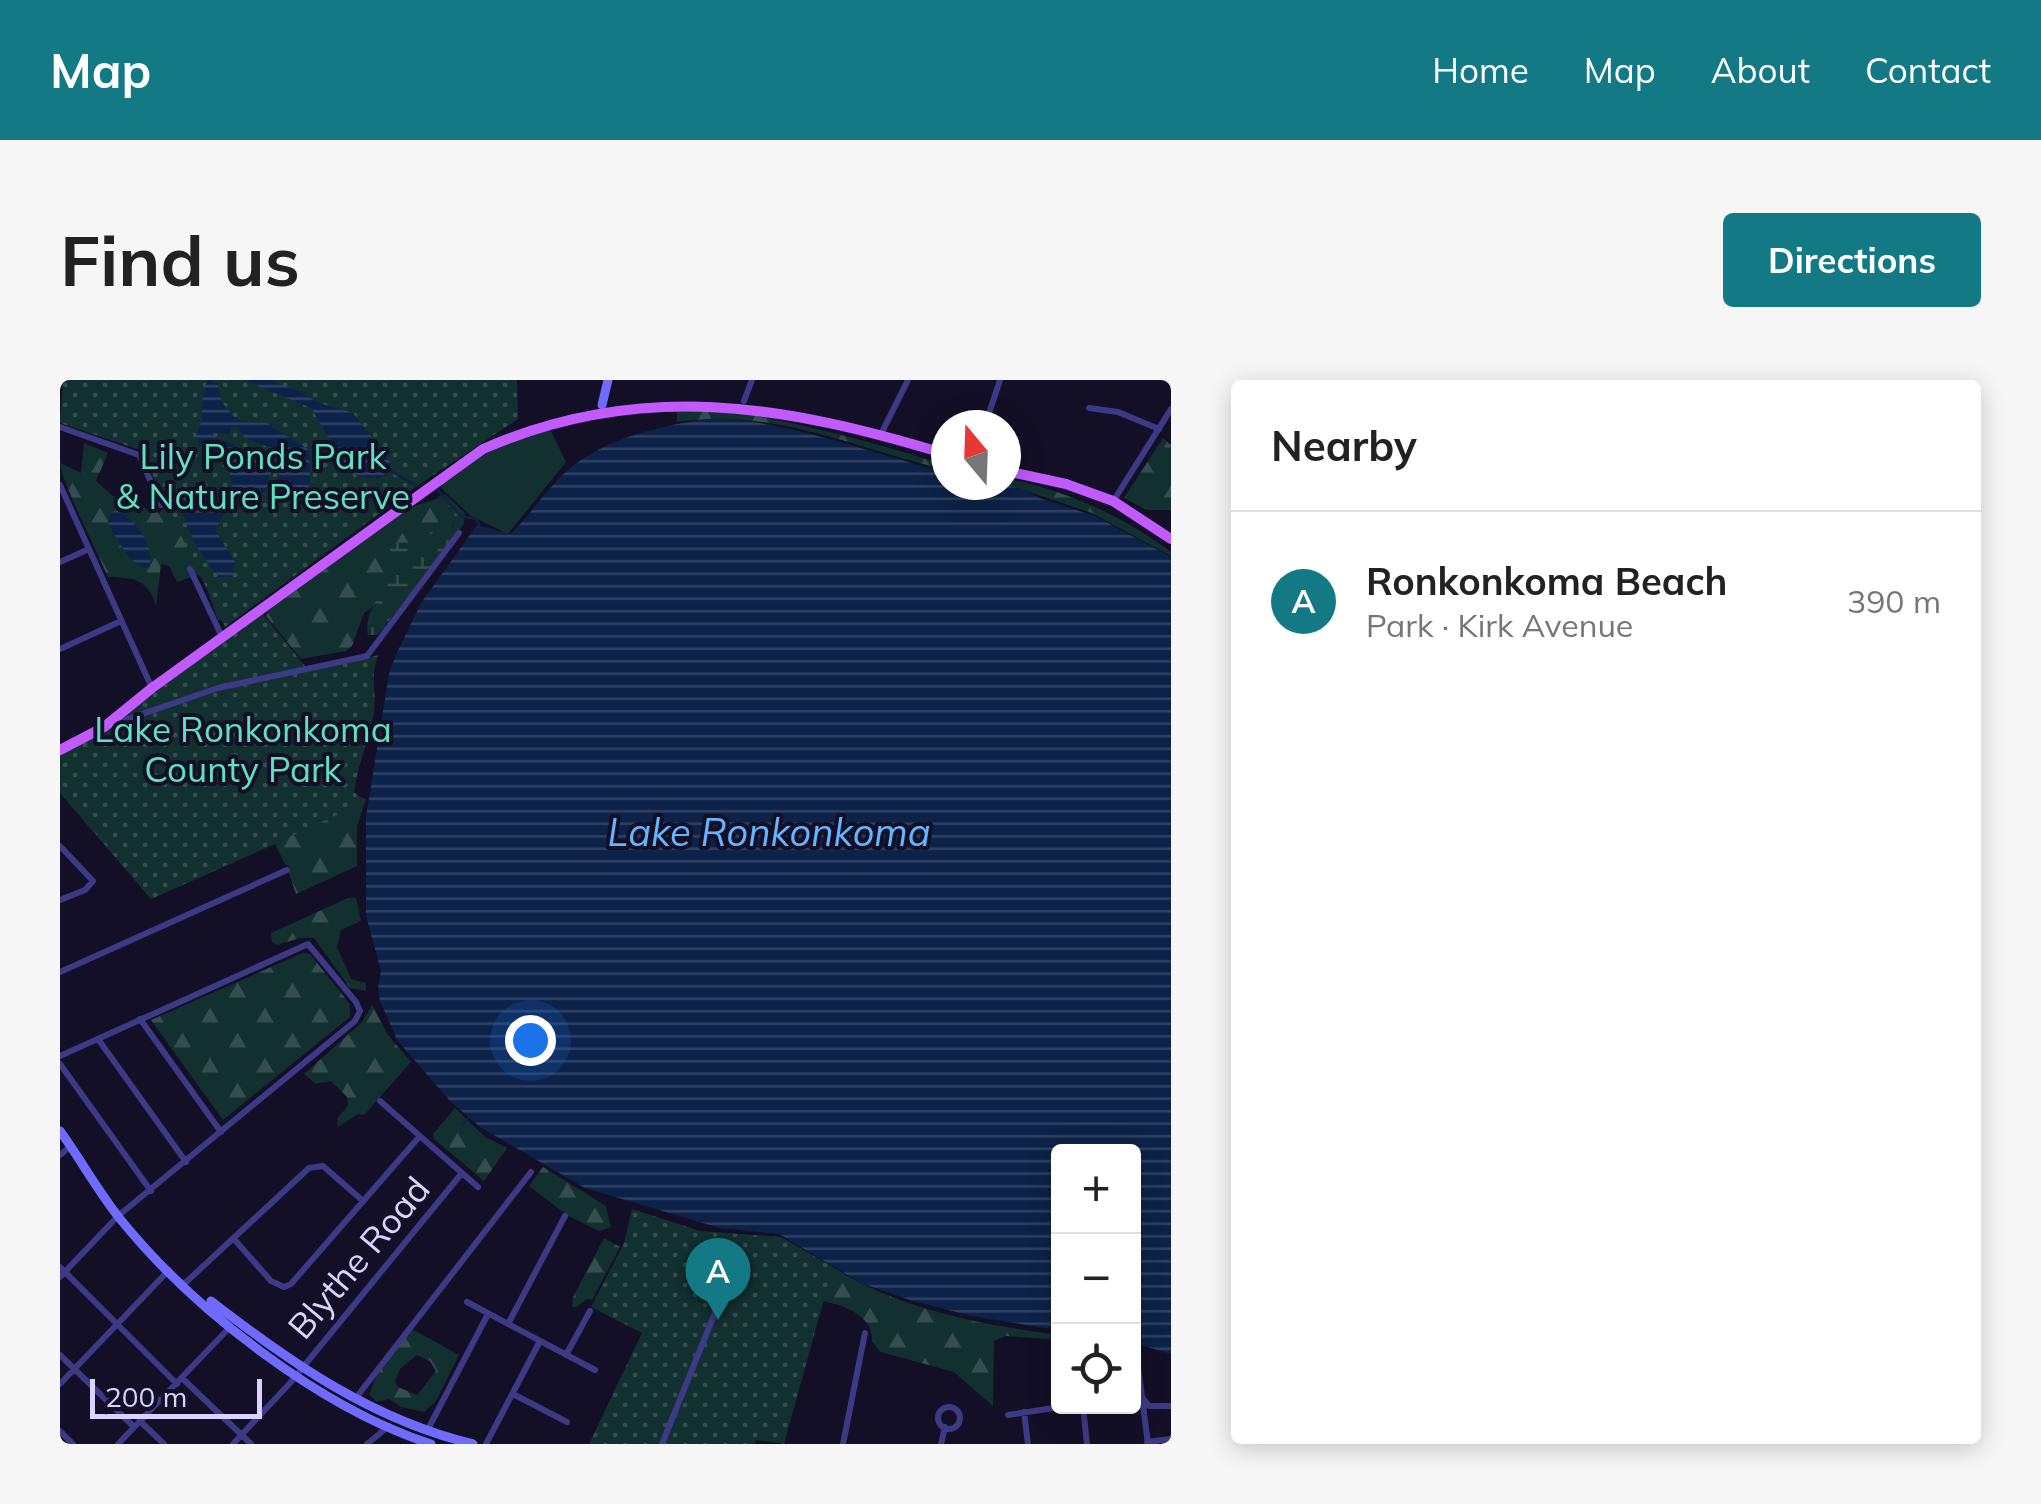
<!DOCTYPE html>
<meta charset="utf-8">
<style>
:root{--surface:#fff;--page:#f6f6f6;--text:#222;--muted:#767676;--line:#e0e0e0;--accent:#137a85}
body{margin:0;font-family:Mulish,sans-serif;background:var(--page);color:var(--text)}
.controls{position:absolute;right:30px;bottom:30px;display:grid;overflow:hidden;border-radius:10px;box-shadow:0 5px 25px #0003}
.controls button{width:90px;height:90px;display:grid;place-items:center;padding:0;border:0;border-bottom:2px solid var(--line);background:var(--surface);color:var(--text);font:50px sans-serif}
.compass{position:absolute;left:871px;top:30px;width:90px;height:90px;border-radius:50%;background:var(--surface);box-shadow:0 5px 25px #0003;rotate:341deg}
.scale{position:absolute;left:30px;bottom:25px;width:172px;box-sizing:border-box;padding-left:10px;border:5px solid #d9d4ff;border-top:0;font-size:28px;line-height:35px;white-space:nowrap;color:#d9d4ff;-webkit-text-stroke:8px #130f26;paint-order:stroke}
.you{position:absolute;left:470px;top:660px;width:35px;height:35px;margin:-25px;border:8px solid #fff;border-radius:50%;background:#1a73e8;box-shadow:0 0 0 15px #1a73e833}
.badge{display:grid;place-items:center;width:65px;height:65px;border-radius:50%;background:var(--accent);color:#fff;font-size:32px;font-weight:700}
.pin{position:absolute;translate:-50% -82px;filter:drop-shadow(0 2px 5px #0008)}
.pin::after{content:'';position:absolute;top:52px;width:35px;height:30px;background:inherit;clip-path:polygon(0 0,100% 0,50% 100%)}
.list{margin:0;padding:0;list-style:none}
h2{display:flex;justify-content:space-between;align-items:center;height:130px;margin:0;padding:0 40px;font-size:42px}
h2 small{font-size:32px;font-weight:400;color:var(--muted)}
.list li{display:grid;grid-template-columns:65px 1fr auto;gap:30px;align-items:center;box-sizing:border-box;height:180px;padding:0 40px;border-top:2px solid var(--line)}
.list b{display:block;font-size:38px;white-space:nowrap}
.list p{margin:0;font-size:32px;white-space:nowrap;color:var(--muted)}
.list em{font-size:32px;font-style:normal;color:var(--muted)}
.icon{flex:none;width:55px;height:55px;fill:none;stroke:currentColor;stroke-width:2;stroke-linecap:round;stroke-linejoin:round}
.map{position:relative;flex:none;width:1111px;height:1064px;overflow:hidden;border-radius:10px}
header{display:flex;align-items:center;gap:60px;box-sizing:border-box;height:140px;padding:0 50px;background:var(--accent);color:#fff}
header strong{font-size:48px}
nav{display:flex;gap:55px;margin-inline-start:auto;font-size:35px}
.intro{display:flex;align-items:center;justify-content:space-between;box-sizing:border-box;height:240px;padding:0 60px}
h1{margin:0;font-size:70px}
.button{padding:25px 45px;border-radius:10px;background:var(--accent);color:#fff;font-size:35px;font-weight:700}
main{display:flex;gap:60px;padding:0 60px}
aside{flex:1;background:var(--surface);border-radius:10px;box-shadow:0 5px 25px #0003}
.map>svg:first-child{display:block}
</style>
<header>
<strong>Map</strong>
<nav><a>Home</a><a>Map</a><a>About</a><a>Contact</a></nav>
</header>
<div class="intro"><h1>Find us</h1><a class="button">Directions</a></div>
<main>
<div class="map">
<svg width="1111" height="1064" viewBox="0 0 1111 1064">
<defs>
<pattern id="forest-firs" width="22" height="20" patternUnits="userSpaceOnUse" patternTransform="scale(2.5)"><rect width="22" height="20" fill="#12302f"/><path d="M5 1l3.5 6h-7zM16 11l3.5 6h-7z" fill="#344d4e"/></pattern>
<pattern id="wetland-marsh" width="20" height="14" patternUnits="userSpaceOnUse" patternTransform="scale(2.5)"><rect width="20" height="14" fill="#12302f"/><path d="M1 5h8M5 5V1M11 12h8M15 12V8" fill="none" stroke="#344d4e"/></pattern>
<pattern id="park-dots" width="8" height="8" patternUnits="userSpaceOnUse" patternTransform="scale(2.5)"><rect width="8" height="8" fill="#12302f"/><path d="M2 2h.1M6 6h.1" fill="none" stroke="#344d4e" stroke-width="1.8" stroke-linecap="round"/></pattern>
<pattern id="water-rules" width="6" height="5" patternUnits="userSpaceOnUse" patternTransform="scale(2.5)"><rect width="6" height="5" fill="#0c2248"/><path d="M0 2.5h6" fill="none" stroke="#2f4163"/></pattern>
</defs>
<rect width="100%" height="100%" fill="#130f26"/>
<!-- green -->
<path fill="#12302f" d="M 487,43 L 506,82 L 448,154 L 411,136 L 378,105 L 428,72 Z"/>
<!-- forest -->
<path fill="url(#forest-firs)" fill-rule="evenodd" d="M 99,0 L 167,241 L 158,240 L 143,197 L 137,195 L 117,202 L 109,186 L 101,184 L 96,227 C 90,200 73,197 48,197 C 39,176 0,98 0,83 L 21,93 L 24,63 L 48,73 L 36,101 L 53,116 L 99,133 L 109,124 L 89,76 L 78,65 L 0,39 Z
M 617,23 C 709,35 797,57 886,85 L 886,90 C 793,68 717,28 617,42 Z
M 1103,58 L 1111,65 L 1111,130 L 1087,130 L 1064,118 Z
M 946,98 C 1006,111 1062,135 1111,172 L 1111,176 L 1032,133 L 946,104 Z
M 382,117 L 396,138 L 389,155 L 361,192 L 304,233 L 292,266 L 286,271 L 241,279 L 206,236 L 209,230 L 352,127 Z
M 86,352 L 306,419 L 297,446 L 297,486 L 236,514 L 229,493 L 230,487 L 225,484 L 215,464 L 91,519 L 0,413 L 0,376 Z
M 288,518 L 296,518 L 301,541 L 281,550 L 277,567 L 291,599 L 306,603 L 306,611 L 290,608 L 254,558 L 240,558 L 217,565 L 212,562 L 211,553 Z
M 243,573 L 250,574 L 290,624 L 290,637 L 163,740 L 91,640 Z
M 312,625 L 328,655 L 351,682 L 304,735 L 298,734 L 278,747 L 277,739 L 288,726 L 287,717 L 271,701 L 256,704 L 244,694 L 302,642 Z
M 395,728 L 425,757 L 447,768 L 424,801 L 374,759 L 373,754 Z
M 483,787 L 546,826 L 551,847 L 539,851 L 507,835 L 469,806 Z
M 544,858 L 560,867 L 532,920 L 527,919 L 516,927 L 512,926 L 513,917 Z
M 773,887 C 836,929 924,945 998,955 L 998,975 L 990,959 L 946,956 L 934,961 L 933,1026 L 894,992 L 821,972 L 812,962 C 814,935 783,925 762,921 L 770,889 Z
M 352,949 L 399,975 L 376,1021 L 364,1032 L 341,1027 L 329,1019 L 317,1022 L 309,1014 L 318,993 ZM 357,975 L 370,981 L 376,991 L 357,1015 L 338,1007 L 335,1002 L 340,989 Z"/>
<!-- wetland -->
<path fill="url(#wetland-marsh)" d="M 385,114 L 405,133 L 404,144 L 318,255 L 308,255 C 302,230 328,209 337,187 L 338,181 L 324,162 L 355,163 L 373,151 L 392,149 L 396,138 L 382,117 L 375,118 Z"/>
<!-- park -->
<path fill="url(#park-dots)" d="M 3,0 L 457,0 L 458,39 L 357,106 L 165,247 L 80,70 L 0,43 Z
M 202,233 L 249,291 L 319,275 C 309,294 317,311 314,332 C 309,359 298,384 294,412 L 306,422 L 91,519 L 0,412 L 0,374 L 60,338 Z
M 572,829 L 640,851 L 721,857 L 773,887 L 724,1064 L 696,1060 L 695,1064 L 529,1064 L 582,953 L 531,927 L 564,863 Z"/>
<!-- water -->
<path fill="url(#water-rules)" d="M 148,0 L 158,4 L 161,21 L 173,36 L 182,41 L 207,43 L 249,70 L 250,100 L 245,122 L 241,125 L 220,117 L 214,112 L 226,69 L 218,71 L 185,58 L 175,45 L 171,47 L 170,54 L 150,53 L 154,58 L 174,64 L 178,77 L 190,72 L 212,80 L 213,88 L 204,112 L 196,116 L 172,106 L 168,81 L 140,67 L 136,54 C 147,39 138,16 148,0 Z
M 184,0 L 209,0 L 241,12 L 259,23 L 293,33 L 332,84 L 320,99 L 297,96 L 288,90 L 251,28 Z
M 656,38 C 737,43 808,73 886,92 L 886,105 C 915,105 956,99 979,118 L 1035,136 L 1111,177 L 1111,974 L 1074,963 L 1074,772 L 998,772 L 998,950 L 912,936 L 853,921 L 801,903 L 719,854 L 660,848 L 525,808 L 420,747 L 389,720 L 337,660 L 320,621 L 318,606 L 321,591 L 306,536 L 306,437 L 329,294 L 335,277 L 361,223 L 417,145 L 450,154 C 471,135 486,109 508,90 C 546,57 607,44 656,38 Z
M 128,112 L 152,115 L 154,129 L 165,134 L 155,150 L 175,182 L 172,197 L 159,197 C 141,176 120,142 120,114 Z
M 56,130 C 76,139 95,166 89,188 C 68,185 58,160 48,143 L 51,133 Z"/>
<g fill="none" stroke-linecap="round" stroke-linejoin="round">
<!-- stream -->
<path stroke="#0c2248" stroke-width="2.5" d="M 327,89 L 357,106
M 378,110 L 401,136 L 416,139 L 419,144
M 402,745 L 409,737"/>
<!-- street -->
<path stroke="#3d3a85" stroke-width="6" d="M 684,21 L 692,0
M 1029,28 L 1058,32 L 1099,49
M 925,45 L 940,0
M 0,47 L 79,75 L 101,125
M 821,54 L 848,0
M 0,105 L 92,308
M 1054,120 L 1111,29
M 0,182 L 29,169
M 130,189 L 162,257
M 0,269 L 61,241
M 50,345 L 158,308 L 307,276 L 399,153
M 0,466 L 33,501 L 25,510 L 0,520
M 0,592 L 227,490
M 80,639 L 161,752
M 38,659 L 126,782
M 0,676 L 248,564 L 296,622 L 300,631 L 295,641 L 58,836 L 0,897
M 0,684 L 91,811
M 320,721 L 418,807
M 0,775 L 11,766
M 174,859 L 211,901 L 224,907 L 231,904 L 359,757
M 0,887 L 117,1004
M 124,904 L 249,788 L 263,786 L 303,821
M 407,922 L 535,990
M 448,944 L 505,836
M 0,975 L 74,1047
M 506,975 L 530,931
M 1078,986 L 1088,1064
M 122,998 L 191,1064
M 0,1004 L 109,890
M 453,1014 L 507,1042
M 1074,1018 L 1082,1017 L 1089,1026 L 1111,1026
M 295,1019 L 471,792
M 1023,1026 L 1027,1064
M878 1038a11 11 0 1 1 22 0a11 11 0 1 1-22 0Z
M 964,1032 L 968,1064
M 948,1035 L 1007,1026
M 80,1041 L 104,1064
M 0,1051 L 13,1064
M 367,1051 L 428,934
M 1087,1062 L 1111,1059
M 58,1064 L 171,946
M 173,1064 L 230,1003 L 402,793
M 307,1064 L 329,1046
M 426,1064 L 480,961
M 602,1064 L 665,908
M 783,1064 L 805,953
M 881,1064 L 885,1047"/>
<!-- secondary -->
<path stroke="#6f6bff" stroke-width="9" d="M 542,25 L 548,0
M 0,751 C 21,780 39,813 61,840 C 134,930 260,1028 371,1064
M 151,921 C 231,983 313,1040 413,1064"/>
<!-- primary -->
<path stroke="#c25bff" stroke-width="10" d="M 946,91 L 1006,104 L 1053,121 L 1111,159
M 0,370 L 44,347 L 92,308 L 423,69 C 581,0 725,25 886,74"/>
</g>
<g text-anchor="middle" stroke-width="8" stroke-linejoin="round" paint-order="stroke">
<!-- park labels -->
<g font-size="35" fill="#5fe0c0" stroke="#130f26">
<text x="203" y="89">Lily Ponds Park<tspan x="203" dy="40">&amp; Nature Preserve</tspan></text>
<text x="183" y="362">Lake Ronkonkoma<tspan x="183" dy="40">County Park</tspan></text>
</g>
<!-- street labels -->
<g font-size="35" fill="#d9d4ff" stroke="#130f26">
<text transform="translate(299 878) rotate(-50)" y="12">Blythe Road</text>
</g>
<!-- water labels -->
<g font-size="38" font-style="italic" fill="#62b6ff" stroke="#130f26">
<text x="709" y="466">Lake Ronkonkoma</text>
</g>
</g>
</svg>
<div class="controls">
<button>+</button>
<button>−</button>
<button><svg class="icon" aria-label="locate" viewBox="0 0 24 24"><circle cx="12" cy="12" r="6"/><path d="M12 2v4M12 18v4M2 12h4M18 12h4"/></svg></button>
</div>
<svg class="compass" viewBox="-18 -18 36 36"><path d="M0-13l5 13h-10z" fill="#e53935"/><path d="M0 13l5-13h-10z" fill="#767676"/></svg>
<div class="scale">200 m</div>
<div class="you"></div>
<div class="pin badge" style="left:658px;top:940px">A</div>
</div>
<aside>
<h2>Nearby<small></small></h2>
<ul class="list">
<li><span class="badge">A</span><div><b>Ronkonkoma Beach</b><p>Park · Kirk Avenue</p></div><em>390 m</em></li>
</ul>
</aside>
</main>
